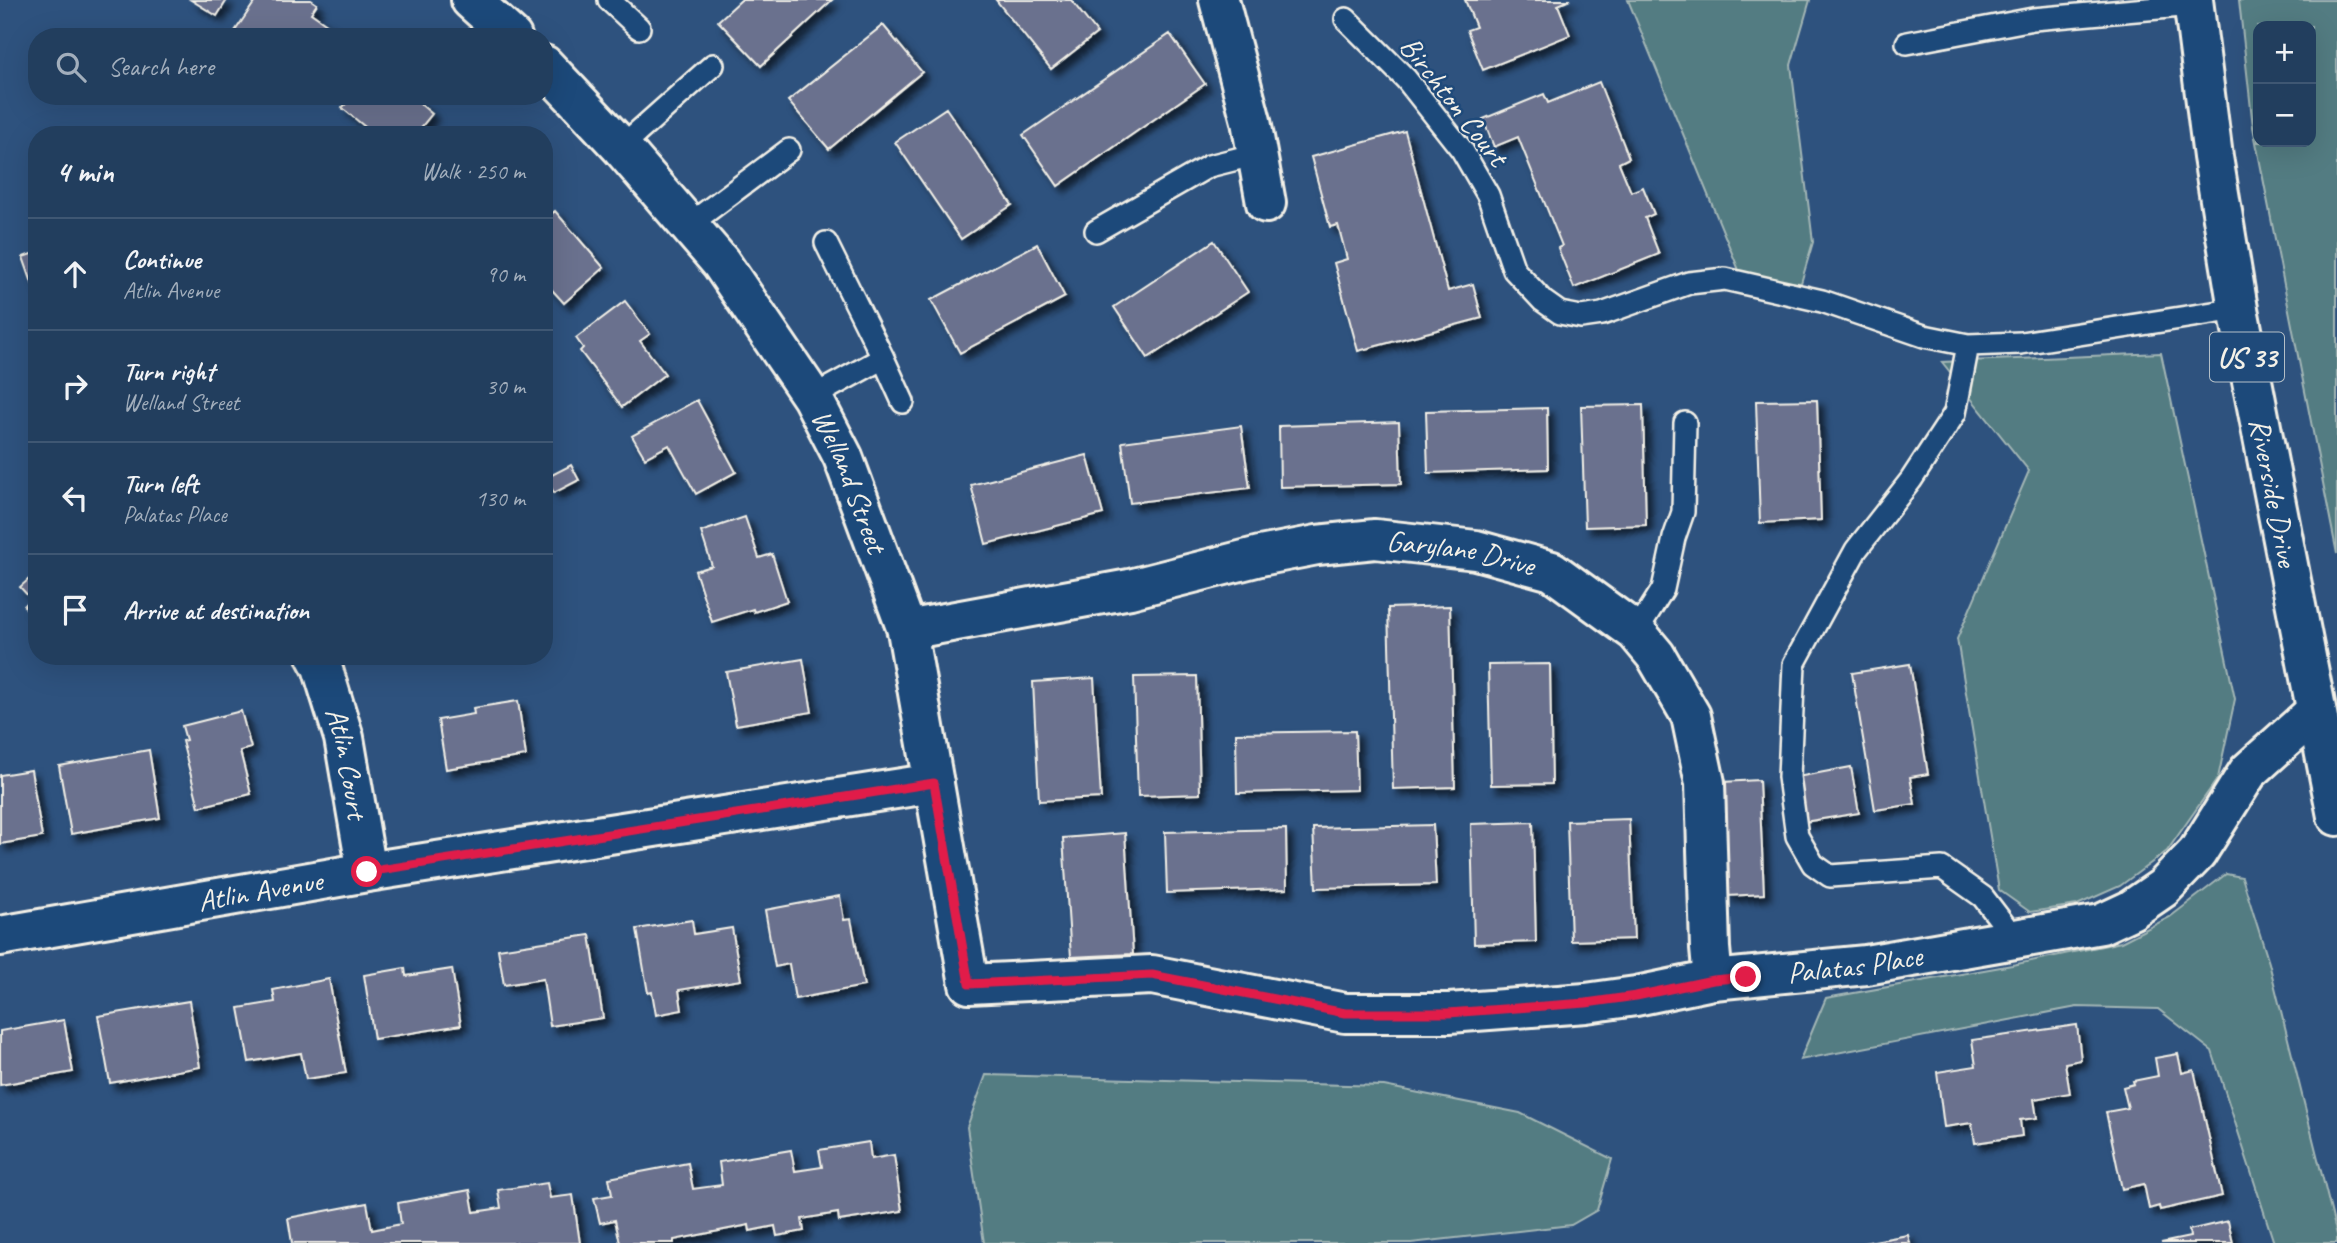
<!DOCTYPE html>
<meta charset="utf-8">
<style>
:root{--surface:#223e5e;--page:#2e4967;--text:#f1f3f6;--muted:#a2aebc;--line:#3f5773}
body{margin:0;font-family:Caveat,sans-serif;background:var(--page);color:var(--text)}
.controls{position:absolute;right:21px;top:21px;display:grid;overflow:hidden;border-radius:14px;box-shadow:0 7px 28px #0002}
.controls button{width:63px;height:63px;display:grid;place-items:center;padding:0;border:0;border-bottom:2px solid var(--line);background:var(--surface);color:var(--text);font:35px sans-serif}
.stop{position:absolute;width:21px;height:21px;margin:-16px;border:5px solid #e11d48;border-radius:50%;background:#fff}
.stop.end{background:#e11d48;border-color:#fff;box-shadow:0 2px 7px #0008}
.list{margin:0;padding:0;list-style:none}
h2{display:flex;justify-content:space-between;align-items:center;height:91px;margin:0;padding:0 28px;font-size:30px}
h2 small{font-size:23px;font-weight:400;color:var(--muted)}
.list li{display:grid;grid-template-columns:46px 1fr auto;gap:21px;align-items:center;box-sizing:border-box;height:112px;padding:0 28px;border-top:2px solid var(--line)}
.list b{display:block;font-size:26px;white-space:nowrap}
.list p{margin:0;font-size:23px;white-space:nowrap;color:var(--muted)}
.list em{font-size:23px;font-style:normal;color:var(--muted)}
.icon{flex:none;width:38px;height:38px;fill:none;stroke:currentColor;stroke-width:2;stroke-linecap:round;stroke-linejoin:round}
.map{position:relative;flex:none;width:2337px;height:1243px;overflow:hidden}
.search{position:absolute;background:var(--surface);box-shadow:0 7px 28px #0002;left:28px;top:28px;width:525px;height:77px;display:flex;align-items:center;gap:18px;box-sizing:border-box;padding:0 24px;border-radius:28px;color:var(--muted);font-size:26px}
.panel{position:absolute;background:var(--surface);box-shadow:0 7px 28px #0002;left:28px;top:126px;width:525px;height:539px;border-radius:28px}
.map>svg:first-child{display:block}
</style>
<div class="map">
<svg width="2337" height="1243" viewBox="0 0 2337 1243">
<defs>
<filter id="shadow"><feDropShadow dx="6" dy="6" stdDeviation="3.5" flood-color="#0009"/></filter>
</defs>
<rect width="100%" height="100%" fill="#2e527e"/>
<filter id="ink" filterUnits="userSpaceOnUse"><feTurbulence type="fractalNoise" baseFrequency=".0143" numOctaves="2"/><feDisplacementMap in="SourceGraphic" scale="14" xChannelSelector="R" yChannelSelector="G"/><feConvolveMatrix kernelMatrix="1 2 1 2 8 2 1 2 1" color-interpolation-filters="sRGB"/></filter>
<g filter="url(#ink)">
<!-- green -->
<path fill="#527b82" stroke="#a3b6b5" stroke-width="2" fill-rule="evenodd" d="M 1628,0 L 1810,0 L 1791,65 L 1813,242 L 1801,283 L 1743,280 Z
M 2239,0 L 2337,0 L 2337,554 L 2253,127 ZM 2258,26 L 2311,26 L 2311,142 L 2258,142 Z
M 2161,353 L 2235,699 L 2218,778 L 2167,851 L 2120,886 L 2077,905 L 2030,912 L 1999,890 L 1957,639 L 2029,471 L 1942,362 Z
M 2226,874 L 2242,877 L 2269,963 L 2337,1235 L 2337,1243 L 2274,1243 L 2212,1051 L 2158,1009 L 2077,1007 L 1800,1060 L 1826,998 L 2012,965 L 2121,942 L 2170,917 Z
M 986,1075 L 1384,1086 L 1520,1113 L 1612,1159 L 1597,1210 L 1571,1225 L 1411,1243 L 984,1243 L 967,1127 Z"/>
<!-- building -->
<path fill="#6a718e" stroke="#f4f1e8" stroke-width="2" filter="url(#shadow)" d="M 191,0 L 227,0 L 217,16 Z
M 254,0 L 311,0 L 317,4 L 311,13 L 344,36 L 231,37 L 254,3 Z
M 741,0 L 832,0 L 761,66 L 718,21 Z
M 996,0 L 1071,0 L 1097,33 L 1051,69 Z
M 1465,0 L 1570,0 L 1558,5 L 1570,35 L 1483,70 L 1467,30 L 1476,27 Z
M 883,25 L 922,72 L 829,149 L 788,101 Z
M 1170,34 L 1205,84 L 1058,186 L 1023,135 Z
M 1599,82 L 1629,158 L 1619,163 L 1631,192 L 1643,187 L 1654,214 L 1645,218 L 1659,254 L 1574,288 L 1558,248 L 1562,246 L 1518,137 L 1494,147 L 1483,119 L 1544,94 L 1548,103 Z
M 349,96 L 411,96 L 432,114 L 415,135 L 375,135 L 342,108 L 351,98 Z
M 946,108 L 1012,205 L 961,239 L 895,142 Z
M 1405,131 L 1448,291 L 1473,284 L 1482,318 L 1358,351 L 1334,263 L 1347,259 L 1338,225 L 1330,227 L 1311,157 Z
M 555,211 L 604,268 L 564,303 L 544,281 L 544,220 Z
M 1214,241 L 1248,292 L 1148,358 L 1114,307 Z
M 1037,244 L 1065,297 L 960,353 L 931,300 Z
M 37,252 L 37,297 L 23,257 Z
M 625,301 L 650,334 L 640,341 L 665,374 L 622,407 L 580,351 L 583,348 L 576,338 Z
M 697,400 L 736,472 L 696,494 L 669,445 L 645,458 L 632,436 Z
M 1817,400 L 1821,520 L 1760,523 L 1756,401 Z
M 1643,405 L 1646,525 L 1585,527 L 1581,406 Z
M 1547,408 L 1548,469 L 1428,473 L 1426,411 Z
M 1399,422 L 1401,484 L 1280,487 L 1279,426 Z
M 1241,426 L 1250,488 L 1130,503 L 1122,442 Z
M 1087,455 L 1103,514 L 986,544 L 971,485 Z
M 571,465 L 579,480 L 554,493 L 546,478 Z
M 745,517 L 759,558 L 772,554 L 787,601 L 754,612 L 753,609 L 712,622 L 695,571 L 712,566 L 701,532 Z
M 37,572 L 37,621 L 24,606 L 31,599 L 20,587 Z
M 1450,606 L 1455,787 L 1393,789 L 1388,608 Z
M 803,659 L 812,712 L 736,725 L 726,672 Z
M 1550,664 L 1552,784 L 1491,785 L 1488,665 Z
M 1910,664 L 1928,774 L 1910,777 L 1915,804 L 1875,810 L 1852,673 Z
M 1197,676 L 1200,794 L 1138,796 L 1134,677 Z
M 1094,678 L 1101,798 L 1039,801 L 1033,682 Z
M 518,701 L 526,756 L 446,769 L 438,720 L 474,714 L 473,708 Z
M 241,711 L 251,748 L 240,751 L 251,794 L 199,807 L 182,741 L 186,740 L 182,726 Z
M 1355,731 L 1357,790 L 1237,793 L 1236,733 Z
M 149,750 L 160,818 L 71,834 L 59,766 Z
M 1851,767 L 1859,813 L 1804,822 L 1797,777 Z
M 31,770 L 42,837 L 0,844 L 0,775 Z
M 1759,780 L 1764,894 L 1727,896 L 1722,782 Z
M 1629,819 L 1634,939 L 1571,941 L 1567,821 Z
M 1533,822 L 1536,942 L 1474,944 L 1471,824 Z
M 1433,825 L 1436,885 L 1316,888 L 1313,828 Z
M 1286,829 L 1287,889 L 1167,893 L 1165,832 Z
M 1125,833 L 1133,954 L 1071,957 L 1063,838 Z
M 840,896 L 844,920 L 851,919 L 864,986 L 795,999 L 789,964 L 775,967 L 765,910 Z
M 692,920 L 694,934 L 732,928 L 741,980 L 679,990 L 682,1010 L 656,1015 L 652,992 L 648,993 L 637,929 Z
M 590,935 L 603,1018 L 550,1026 L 543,979 L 504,985 L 498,949 Z
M 405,968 L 406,976 L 452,969 L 461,1025 L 374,1039 L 364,975 Z
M 329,979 L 346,1073 L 306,1079 L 301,1053 L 249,1062 L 239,1008 L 275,1002 L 273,990 Z
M 189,1001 L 200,1067 L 110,1083 L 98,1016 Z
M 64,1020 L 73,1072 L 0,1085 L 0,1031 Z
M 2077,1025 L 2081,1060 L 2065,1063 L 2070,1093 L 2034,1099 L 2037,1118 L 2020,1120 L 2022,1136 L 1975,1143 L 1972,1123 L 1944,1127 L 1937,1072 L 1976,1066 L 1972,1040 Z
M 2178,1054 L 2182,1073 L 2194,1070 L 2222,1196 L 2160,1210 L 2159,1206 L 2149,1209 L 2144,1184 L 2122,1189 L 2106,1112 L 2128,1108 L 2123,1087 L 2134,1084 L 2133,1081 L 2158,1076 L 2155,1058 Z
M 869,1142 L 871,1159 L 894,1155 L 902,1211 L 839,1221 L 838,1213 L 802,1219 L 804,1231 L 777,1236 L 775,1226 L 750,1231 L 749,1225 L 674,1240 L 674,1243 L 620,1243 L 615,1220 L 600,1223 L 594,1198 L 612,1195 L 609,1178 L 688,1163 L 693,1189 L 722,1185 L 719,1162 L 791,1150 L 795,1171 L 822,1167 L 819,1150 Z
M 547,1183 L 550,1198 L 573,1195 L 580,1243 L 292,1243 L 288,1218 L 367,1203 L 372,1230 L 401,1224 L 398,1203 L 470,1190 L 474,1212 L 501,1208 L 498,1190 Z
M 2228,1221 L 2233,1243 L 2161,1243 L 2190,1237 L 2189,1230 Z
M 1908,1235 L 1910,1243 L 1863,1243 Z"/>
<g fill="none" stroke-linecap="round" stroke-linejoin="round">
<!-- lane casing -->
<g stroke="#f4f1e8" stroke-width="26">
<path id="lane" d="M 609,0 L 639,28
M 1346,19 L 1406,79 L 1462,150 L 1488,195 L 1514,270 L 1543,301 L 1560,313 L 1581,317 L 1602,314 L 1689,283 L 1725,279 L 1822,301 L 1924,336 L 1968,345 L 2021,343 L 2238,309
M 1907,43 L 2033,19 L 2193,5
M 621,147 L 713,65
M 690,224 L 789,150
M 1096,231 L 1209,166 L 1257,154
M 1968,345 L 1955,413 L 1911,480 L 1856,550 L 1794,664 L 1789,777 L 1797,836 L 1813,864 L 1830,876 L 1942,868 L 1983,897 L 2015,939
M 883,358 L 903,402
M 812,397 L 883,358 L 826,243
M 1636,632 L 1663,589 L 1674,538 L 1683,512 L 1685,423"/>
</g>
<!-- street casing -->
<g stroke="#f4f1e8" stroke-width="44">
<g id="street">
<path d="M 471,0 L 512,37"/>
<path d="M 1219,0 L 1251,121 L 1266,203"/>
<path id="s1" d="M 544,65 L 621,147 L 721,263 L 812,397 L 843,457 L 907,630 L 969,984 L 1152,975 L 1345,1013 L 1449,1013 L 1586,1003 L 1636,996 L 1713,980 L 1866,965 L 2101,924 L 2131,910 L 2163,888 L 2197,853 L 2248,772 L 2316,711"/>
<path id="s2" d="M 907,630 L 1130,589 L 1260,556 L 1317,545 L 1375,539 L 1476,550 L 1552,571 L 1636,632 L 1656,656 L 1691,716 L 1705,783 L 1710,948 L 1713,980"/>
<path id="s3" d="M 316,656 L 322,667 L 344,738 L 367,872"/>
<path id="s4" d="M 0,936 L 367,872 L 934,783"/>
</g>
</g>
<!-- primary casing -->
<g stroke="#f4f1e8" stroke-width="44">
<g id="primary">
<path id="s5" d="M 2193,0 L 2213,157 L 2238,309 L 2337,816"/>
</g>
</g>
<!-- lane -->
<use href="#lane" stroke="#1f4a7a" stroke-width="21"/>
<!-- street -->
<use href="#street" stroke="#1f4a7a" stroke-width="38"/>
<!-- primary -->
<use href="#primary" stroke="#1f4a7a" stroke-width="38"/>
</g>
</g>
<g fill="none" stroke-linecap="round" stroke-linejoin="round" filter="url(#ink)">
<!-- route -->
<path stroke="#e11d48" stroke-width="9" d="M 367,872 L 934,783 L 969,984 L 1152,975 L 1345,1013 L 1448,1013 L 1586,1003 L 1636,996 L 1713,980 L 1746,977"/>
</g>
<g text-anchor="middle" stroke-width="5" stroke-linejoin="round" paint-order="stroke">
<!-- shield labels -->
<rect fill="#1f4a7a" stroke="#b4bfc7" stroke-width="2" x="2210" y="332.5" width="74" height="49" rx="5"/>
<g font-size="28" font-weight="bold" fill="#f4f1e8">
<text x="2247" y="367">US 33</text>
</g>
<!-- street labels -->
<g font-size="30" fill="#f4f1e8" stroke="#1f4a7a">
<text transform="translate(1454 101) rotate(52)" y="10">Birchton Court</text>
<text dy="10" stroke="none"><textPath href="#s1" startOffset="520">Welland Street</textPath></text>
<text dy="10" stroke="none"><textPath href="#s5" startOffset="499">Riverside Drive</textPath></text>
<text dy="10" stroke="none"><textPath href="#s2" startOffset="564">Garylane Drive</textPath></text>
<text dy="10" stroke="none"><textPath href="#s3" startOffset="112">Atlin Court</textPath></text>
<text dy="10" stroke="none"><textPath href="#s4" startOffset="264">Atlin Avenue</textPath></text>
<text dy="10" stroke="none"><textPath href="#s1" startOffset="1932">Palatas Place</textPath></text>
</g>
</g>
</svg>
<div class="controls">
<button>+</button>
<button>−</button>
</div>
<div class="stop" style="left:367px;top:872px"></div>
<div class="stop end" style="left:1746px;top:977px"></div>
<div class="search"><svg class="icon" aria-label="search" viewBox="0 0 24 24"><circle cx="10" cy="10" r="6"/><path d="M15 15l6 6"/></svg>Search here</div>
<section class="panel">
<h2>4 min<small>Walk · 250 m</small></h2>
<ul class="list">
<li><svg class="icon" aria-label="ahead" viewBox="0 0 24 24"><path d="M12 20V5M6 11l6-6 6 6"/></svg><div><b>Continue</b><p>Atlin Avenue</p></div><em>90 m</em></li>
<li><svg class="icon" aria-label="right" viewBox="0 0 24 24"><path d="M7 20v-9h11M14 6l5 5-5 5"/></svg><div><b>Turn right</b><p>Welland Street</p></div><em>30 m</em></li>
<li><svg class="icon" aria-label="left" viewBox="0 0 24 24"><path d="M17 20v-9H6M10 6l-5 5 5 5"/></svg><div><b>Turn left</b><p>Palatas Place</p></div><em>130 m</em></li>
<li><svg class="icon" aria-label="arrive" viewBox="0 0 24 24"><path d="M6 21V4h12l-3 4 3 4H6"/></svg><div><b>Arrive at destination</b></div></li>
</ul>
</section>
</div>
